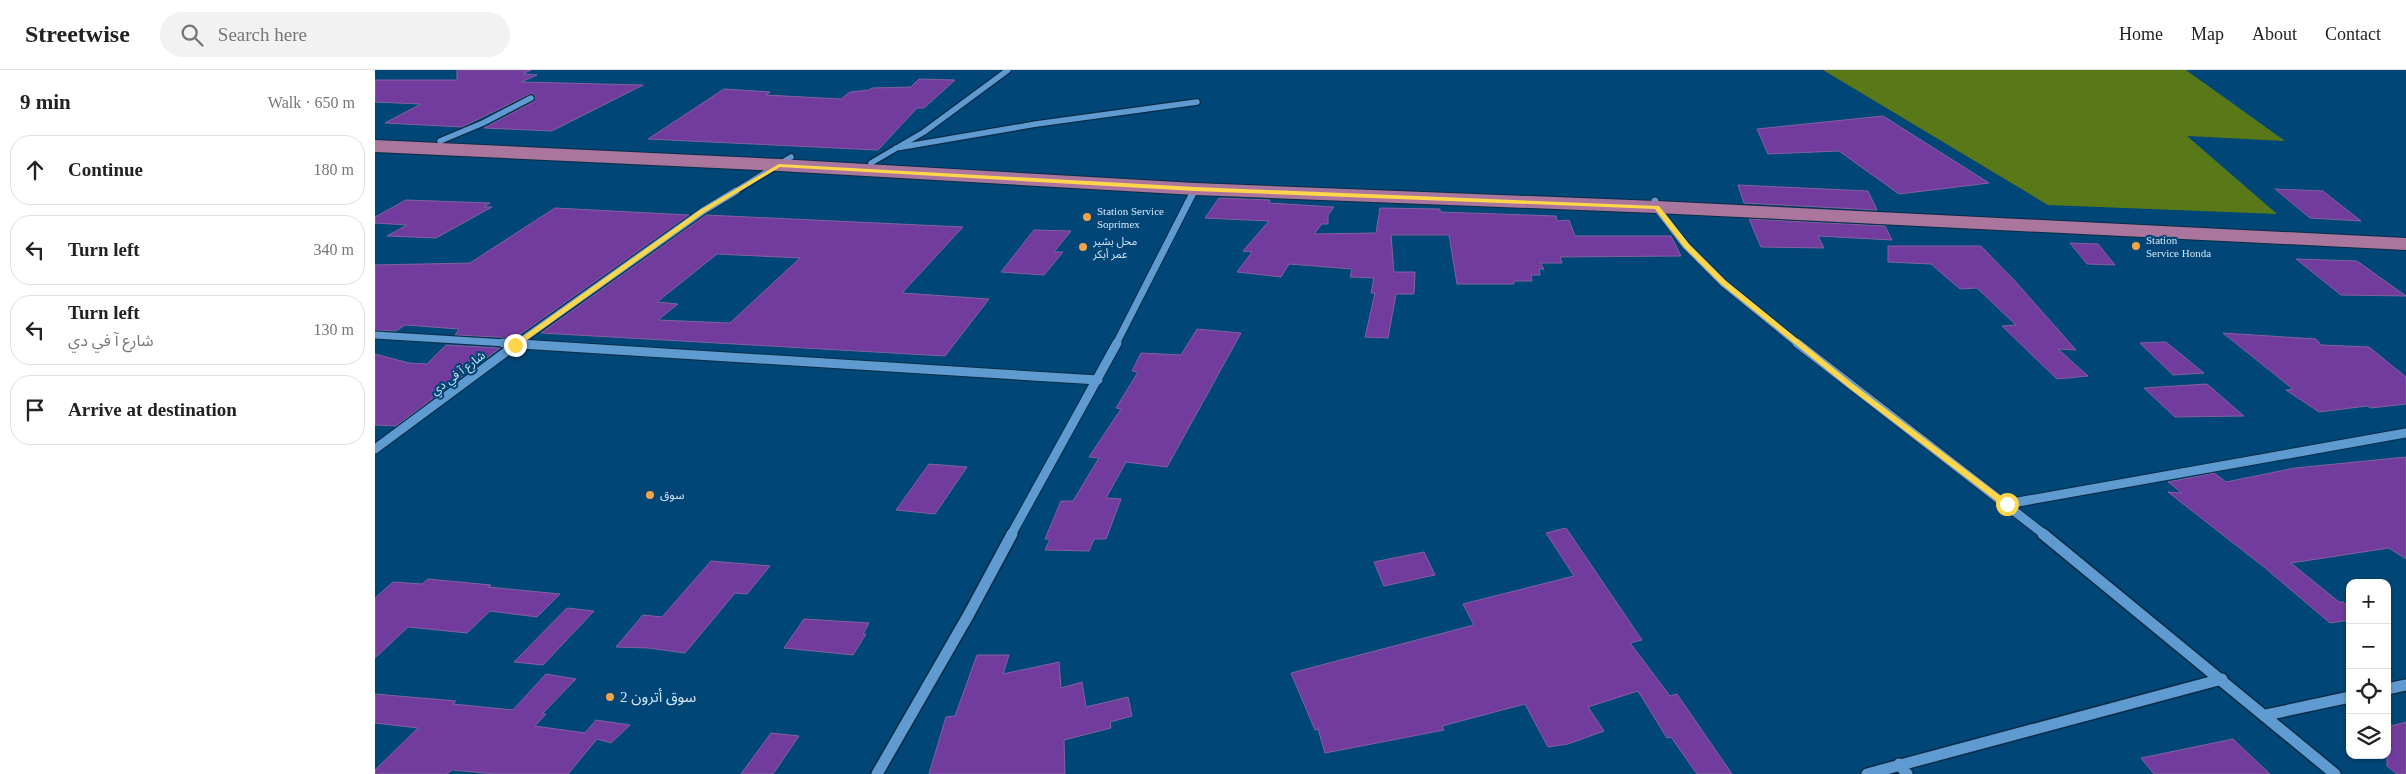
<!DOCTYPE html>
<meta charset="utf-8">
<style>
:root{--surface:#fff;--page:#f2f2f2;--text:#222;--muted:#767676;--line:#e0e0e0}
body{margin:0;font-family:"Times New Roman","Noto Sans Arabic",serif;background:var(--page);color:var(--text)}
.controls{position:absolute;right:15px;bottom:15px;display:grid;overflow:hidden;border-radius:10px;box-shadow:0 1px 4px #0004}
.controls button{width:45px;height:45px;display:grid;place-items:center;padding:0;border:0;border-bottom:1px solid var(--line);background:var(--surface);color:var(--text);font:25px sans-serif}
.stop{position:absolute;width:15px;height:15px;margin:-11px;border:4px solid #ffd54a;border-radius:50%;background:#fff}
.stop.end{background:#ffd54a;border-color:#fff;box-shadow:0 1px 5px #0008}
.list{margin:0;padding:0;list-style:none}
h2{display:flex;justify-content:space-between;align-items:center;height:65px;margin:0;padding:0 20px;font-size:21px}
h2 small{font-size:16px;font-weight:400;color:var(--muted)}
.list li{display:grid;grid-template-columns:32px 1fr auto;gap:15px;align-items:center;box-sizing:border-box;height:70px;margin:0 10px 10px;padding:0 10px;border:1px solid var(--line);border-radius:20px}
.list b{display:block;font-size:19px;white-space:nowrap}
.list p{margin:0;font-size:16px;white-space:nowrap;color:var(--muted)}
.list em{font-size:16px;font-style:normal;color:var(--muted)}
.icon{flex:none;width:28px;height:28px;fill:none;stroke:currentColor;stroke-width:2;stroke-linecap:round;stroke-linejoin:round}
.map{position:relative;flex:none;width:2031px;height:704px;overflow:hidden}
header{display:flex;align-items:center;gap:30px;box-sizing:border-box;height:70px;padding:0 25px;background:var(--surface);border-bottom:1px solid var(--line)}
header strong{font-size:24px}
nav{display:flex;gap:28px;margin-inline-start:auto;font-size:18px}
.search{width:350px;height:45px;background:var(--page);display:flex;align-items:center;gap:12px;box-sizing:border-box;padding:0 18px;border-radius:28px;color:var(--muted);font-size:19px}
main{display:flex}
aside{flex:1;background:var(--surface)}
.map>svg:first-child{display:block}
</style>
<header>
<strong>Streetwise</strong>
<div class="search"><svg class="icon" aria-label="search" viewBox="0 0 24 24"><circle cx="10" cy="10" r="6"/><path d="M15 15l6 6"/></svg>Search here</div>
<nav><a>Home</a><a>Map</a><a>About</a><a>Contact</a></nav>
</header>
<main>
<aside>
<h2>9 min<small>Walk · 650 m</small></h2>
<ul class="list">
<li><svg class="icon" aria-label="ahead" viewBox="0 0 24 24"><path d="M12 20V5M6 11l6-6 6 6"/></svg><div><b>Continue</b></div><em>180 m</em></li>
<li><svg class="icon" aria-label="left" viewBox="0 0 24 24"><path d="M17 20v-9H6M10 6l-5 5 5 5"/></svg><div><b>Turn left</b></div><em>340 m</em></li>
<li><svg class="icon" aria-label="left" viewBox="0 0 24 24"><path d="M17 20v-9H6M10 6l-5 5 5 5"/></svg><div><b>Turn left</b><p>شارع آ في دي</p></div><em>130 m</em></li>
<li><svg class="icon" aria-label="arrive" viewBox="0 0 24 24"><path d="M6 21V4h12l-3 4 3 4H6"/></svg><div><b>Arrive at destination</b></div></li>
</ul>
</aside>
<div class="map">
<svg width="2031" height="704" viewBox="0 0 2031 704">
<rect width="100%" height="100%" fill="#004676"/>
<!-- green -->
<path fill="#597919" d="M 1448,0 L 1811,0 L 1910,71 L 1812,66 L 1902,144 L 1673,135 Z"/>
<!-- building -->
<path fill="#723b9e" stroke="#8262a1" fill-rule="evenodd" d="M 82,0 L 156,0 L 148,4 L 162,5 L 146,12 L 268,15 L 177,61 L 109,58 L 158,32 L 161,28 L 157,23 L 87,57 L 10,53 L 46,34 L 0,32 L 0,10 L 82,10 Z
M 544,9 L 580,10 L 549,38 L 542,38 L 503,80 L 273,69 L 349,19 L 395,22 L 391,25 L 466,29 L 475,22 L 494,20 L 497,18 L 536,17 Z
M 1508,46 L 1614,113 L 1524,124 L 1464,81 L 1393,84 L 1382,59 Z
M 1363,115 L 1493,121 L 1502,140 L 1369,133 Z
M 1900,119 L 1948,121 L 1986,151 L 1935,148 Z
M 844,128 L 895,130 L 894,133 L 959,137 L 953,145 L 953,154 L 947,154 L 939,164 L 1001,163 L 1005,138 L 1065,139 L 1065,142 L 1181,146 L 1182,151 L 1194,150 L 1200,166 L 1296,166 L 1306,186 L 1185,187 L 1187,193 L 1165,193 L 1169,199 L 1164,199 L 1165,205 L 1156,205 L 1157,211 L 1139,211 L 1139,214 L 1082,214 L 1074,165 L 1016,165 L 1019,202 L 1040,202 L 1039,224 L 1021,224 L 1013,268 L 990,267 L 1000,223 L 996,223 L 999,208 L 975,207 L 977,199 L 914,194 L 906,207 L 862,202 L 877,182 L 868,181 L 894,151 L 830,148 Z
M 31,130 L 115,133 L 109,137 L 117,137 L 61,168 L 12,166 L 32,155 L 0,153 L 0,147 Z
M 180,138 L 314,145 L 140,268 L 80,265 L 84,259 L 30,255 L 21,261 L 0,260 L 0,195 L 95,193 Z
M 331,145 L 588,157 L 527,223 L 614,229 L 570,286 L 166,263 ZM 342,184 L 425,188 L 355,253 L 283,250 L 303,234 L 282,232 Z
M 1374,149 L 1510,156 L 1517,170 L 1443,166 L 1449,178 L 1386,177 Z
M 659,160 L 696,161 L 679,182 L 688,182 L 669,205 L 626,202 Z
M 1695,173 L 1723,174 L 1740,195 L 1712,194 Z
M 1513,176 L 1606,176 L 1639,210 L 1701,280 L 1683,279 L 1713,306 L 1682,309 L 1627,256 L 1641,255 L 1602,218 L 1585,219 L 1556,194 L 1513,192 Z
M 1921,189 L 1982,191 L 2031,226 L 1966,225 Z
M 822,259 L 866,263 L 792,397 L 751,392 L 731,428 L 746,429 L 731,469 L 719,469 L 714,481 L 670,480 L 675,469 L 670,469 L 686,431 L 698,431 L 724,388 L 714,387 L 746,339 L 741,338 L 763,302 L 757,301 L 766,283 L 806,285 Z
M 1848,263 L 1941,269 L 1946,275 L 1994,277 L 2031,307 L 2031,334 L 1996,338 L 1992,336 L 1944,342 L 1911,320 L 1918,319 Z
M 1791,272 L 1829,303 L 1798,305 L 1765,273 Z
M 71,275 L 125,278 L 21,356 L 0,355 L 0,284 L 34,293 L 52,294 Z
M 1832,314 L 1869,346 L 1800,347 L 1769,318 Z
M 2031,387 L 2031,489 L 2014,478 L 1916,493 L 1964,532 L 1968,532 L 1975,537 L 1975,550 L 1955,553 L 1889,497 L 1793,422 L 1807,423 L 1793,412 L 1839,403 L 1851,412 L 1920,398 Z
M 554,394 L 592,397 L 560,444 L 521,440 Z
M 1191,458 L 1267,570 L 1255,573 L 1295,626 L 1302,624 L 1357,704 L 1322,704 L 1296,667 L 1292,668 L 1263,621 L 1213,637 L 1229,661 L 1193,674 L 1173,677 L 1150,634 L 1067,656 L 1069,660 L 950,683 L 943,659 L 940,660 L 916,603 L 1099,555 L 1088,534 L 1199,506 L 1171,463 Z
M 1049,482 L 1060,505 L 1009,516 L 999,492 Z
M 336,491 L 395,496 L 372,524 L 360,523 L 310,583 L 273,578 L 241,577 L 268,545 L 287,547 Z
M 53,509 L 116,515 L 113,517 L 185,524 L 162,547 L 115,541 L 92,563 L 33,557 L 0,588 L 0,528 L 18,512 L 47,514 Z
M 192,538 L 219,541 L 168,595 L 139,592 Z
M 429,549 L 494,553 L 488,564 L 491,564 L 478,585 L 409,578 Z
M 602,585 L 634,585 L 628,604 L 684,592 L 686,618 L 707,612 L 711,637 L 753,627 L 757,646 L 735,652 L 736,658 L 689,670 L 690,704 L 554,704 L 571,647 L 580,646 Z
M 171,604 L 201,609 L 167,644 L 171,644 L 160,656 L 210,663 L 221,650 L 255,655 L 236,673 L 222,669 L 193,704 L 120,704 L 77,700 L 72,704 L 0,704 L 0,700 L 43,658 L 0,653 L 0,624 L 81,631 L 78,634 L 138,640 Z
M 2031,652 L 2031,704 L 2022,704 L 2012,696 L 2012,657 Z
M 396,663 L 424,666 L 398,704 L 366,704 Z
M 1858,669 L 1895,704 L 1779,704 L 1766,688 Z"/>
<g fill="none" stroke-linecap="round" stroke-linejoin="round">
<!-- minor-far3 casing -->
<g stroke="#0b2c46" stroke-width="8">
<path id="minor-far3" d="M 65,71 L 108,53 L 156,28
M 521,78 L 661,54 L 822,32
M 496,93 L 549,62 L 633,0
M 359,122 L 416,87
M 818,122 L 820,119"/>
</g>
<!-- minor-far2 casing -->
<g stroke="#0b2c46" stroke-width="9">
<path id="minor-far2" d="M 1280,131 L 1281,137 L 1311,176 L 1348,213 L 1423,274
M 0,265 L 148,274
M 141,274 L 328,141 L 361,121
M 741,274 L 819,121"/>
</g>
<!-- minor-far1 casing -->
<g stroke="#0b2c46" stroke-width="11">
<path id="minor-far1" d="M 128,273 L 723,310
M 1422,273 L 1670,465
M 0,379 L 143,273
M 1632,434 L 2031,363
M 636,465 L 742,273"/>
</g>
<!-- minor casing -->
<g stroke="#0b2c46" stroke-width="14">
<path id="minor" d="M 1668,464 L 1960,704
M 2012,619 L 2031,615
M 1891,645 L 1975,627
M 1524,694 L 1532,704
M 502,704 L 594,544 L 637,464
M 1492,704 L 1847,609"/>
</g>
<!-- major casing -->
<g stroke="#0b2c46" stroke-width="2">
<path id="major" d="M 0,70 L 404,89 L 820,113 L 1281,131 L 2031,168 L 2031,180 L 1281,143 L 820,125 L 404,101 L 0,82 Z"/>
</g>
<!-- minor-far3 -->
<use href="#minor-far3" stroke="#5f9bd0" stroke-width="5.5"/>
<!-- minor-far2 -->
<use href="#minor-far2" stroke="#5f9bd0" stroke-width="7"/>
<!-- minor-far1 -->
<use href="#minor-far1" stroke="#5f9bd0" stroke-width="9"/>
<!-- minor -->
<use href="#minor" stroke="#5f9bd0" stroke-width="11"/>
<!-- major -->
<use href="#major" fill="#aa769e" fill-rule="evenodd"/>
</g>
<!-- route -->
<path fill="#ffd54a" d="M 404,94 L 820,117 L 1284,136 L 1314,174 L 1351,211 L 1478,314 L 1636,434 L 1628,436 L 1473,317 L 1346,214 L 1309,177 L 1280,139 L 820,121 L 405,97 L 330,142 L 142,277 L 136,275 L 325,140 Z"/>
<!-- markers -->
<g fill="#f4a344" stroke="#004676" stroke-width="2">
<circle cx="712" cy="147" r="5"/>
<circle cx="1761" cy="176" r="5"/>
<circle cx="708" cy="177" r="5"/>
<circle cx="275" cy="425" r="5"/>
<circle cx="235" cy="627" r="5"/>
</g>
<g text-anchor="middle" stroke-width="4.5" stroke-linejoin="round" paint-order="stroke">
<!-- far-poi labels -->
<g font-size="11" fill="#d5e7f9" stroke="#004676" text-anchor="start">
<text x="722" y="145">Station Service<tspan x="722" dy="13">Soprimex</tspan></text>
<text x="1771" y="174">Station<tspan x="1771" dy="13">Service Honda</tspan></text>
<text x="718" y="175">محل بشير<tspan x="718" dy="13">عمر أبكر</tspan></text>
</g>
<!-- street labels -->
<g font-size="12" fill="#d5e7f9" stroke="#004676">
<text transform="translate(83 303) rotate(-37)" y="4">شارع آ في دي</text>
</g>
<!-- poi labels -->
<g font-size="12" fill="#d5e7f9" stroke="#004676" text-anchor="start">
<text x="285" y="429">سوق</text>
</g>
<!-- near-poi labels -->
<g font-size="15" fill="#d5e7f9" stroke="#004676" text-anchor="start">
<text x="245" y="632">سوق أترون 2</text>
</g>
</g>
</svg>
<div class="controls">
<button>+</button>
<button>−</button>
<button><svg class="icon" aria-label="locate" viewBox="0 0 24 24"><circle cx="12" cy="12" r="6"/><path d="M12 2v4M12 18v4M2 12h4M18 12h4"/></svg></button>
<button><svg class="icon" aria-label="layers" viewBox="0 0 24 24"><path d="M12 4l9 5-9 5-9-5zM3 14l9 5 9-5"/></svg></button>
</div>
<div class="stop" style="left:1632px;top:434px"></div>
<div class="stop end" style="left:140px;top:275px"></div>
</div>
</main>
